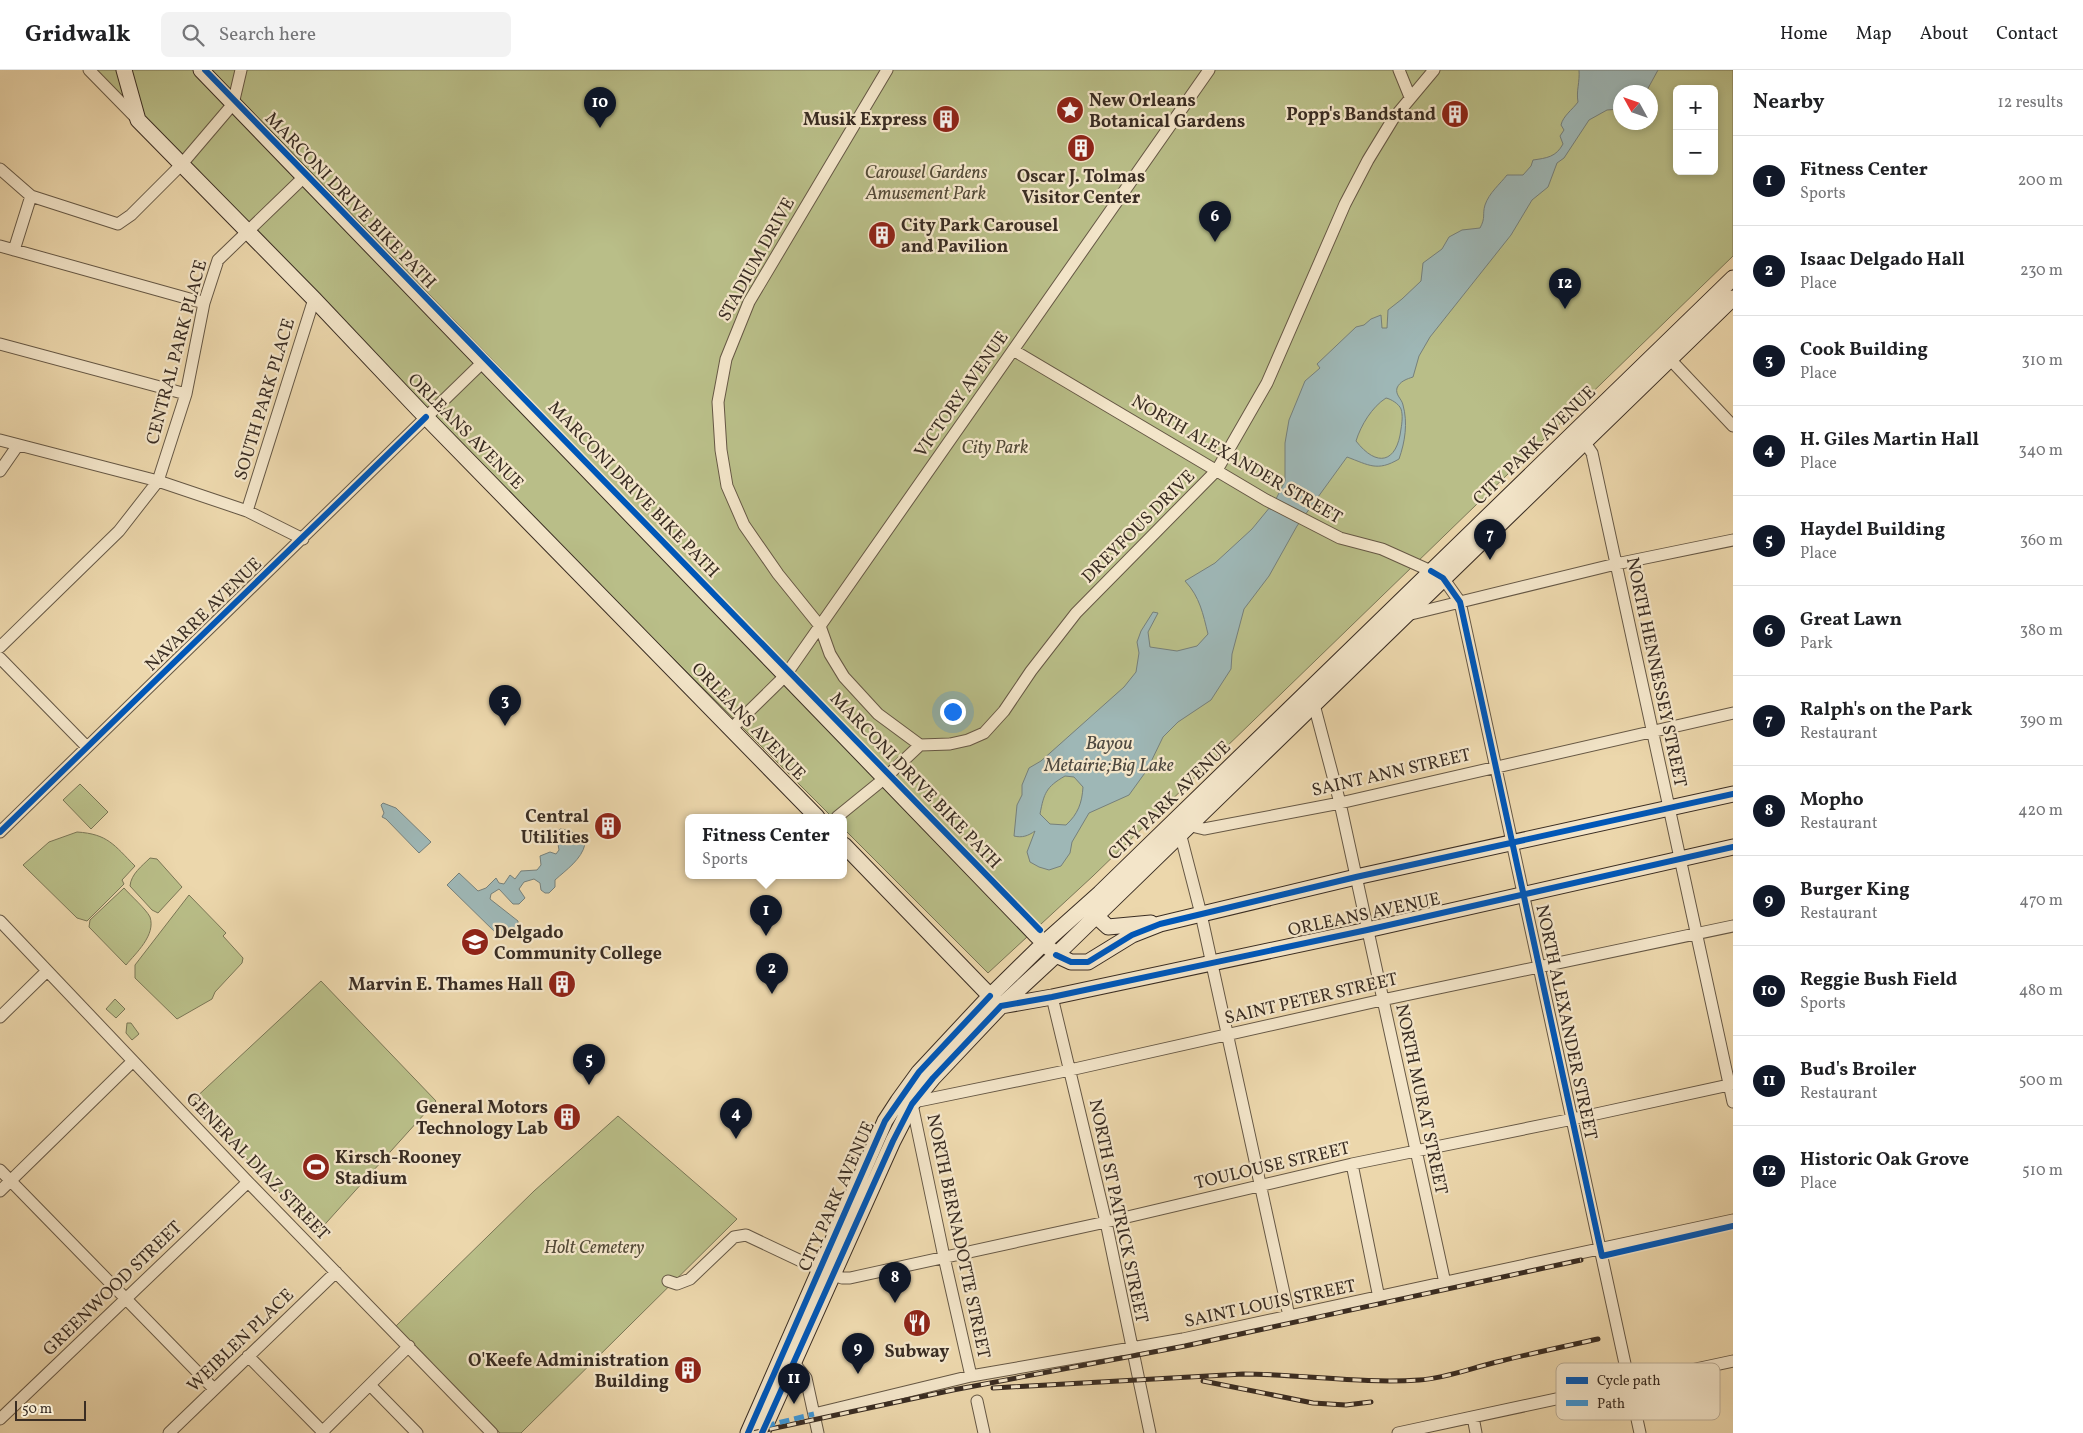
<!DOCTYPE html>
<meta charset="utf-8">
<style>
:root{--surface:#fff;--page:#f2f2f2;--text:#202124;--muted:#757577;--line:#e0e0e0;--accent:#111827}
body{margin:0;font-family:Vollkorn,serif;background:var(--page);color:var(--text)}
.controls{position:absolute;right:15px;top:15px;display:grid;overflow:hidden;border-radius:8px;box-shadow:0 2px 8px #0003}
.controls button{width:45px;height:45px;display:grid;place-items:center;padding:0;border:0;border-bottom:1px solid var(--line);background:var(--surface);color:var(--text);font:25px sans-serif}
.compass{position:absolute;left:1613px;top:15px;width:45px;height:45px;border-radius:50%;background:var(--surface);box-shadow:0 2px 8px #0003;rotate:310deg}
.scale{position:absolute;left:15px;bottom:12px;width:71px;box-sizing:border-box;padding-left:5px;border:2px solid #3a2d23;border-top:0;font-size:14px;line-height:18px;white-space:nowrap;color:#3a2d23;-webkit-text-stroke:4px #f3e5c9;paint-order:stroke}
.you{position:absolute;left:952px;top:641px;width:18px;height:18px;margin:-12px;border:4px solid #fff;border-radius:50%;background:#1a73e8;box-shadow:0 0 0 8px #1a73e833}
.badge{display:grid;place-items:center;width:32px;height:32px;border-radius:50%;background:var(--accent);color:#fff;font-size:16px;font-weight:700}
.pin{position:absolute;translate:-50% -41px;filter:drop-shadow(0 1px 2px #0008)}
.pin::after{content:'';position:absolute;top:26px;width:18px;height:15px;background:inherit;clip-path:polygon(0 0,100% 0,50% 100%)}
.popup{position:absolute;left:685px;top:744px;width:162px;height:65px;box-sizing:border-box;display:grid;place-content:center;border-radius:8px;background:var(--surface);filter:drop-shadow(0 1px 4px #0005);font-size:16px;white-space:nowrap;color:var(--muted)}
.popup b{font-size:19px;color:var(--text)}
.popup::after{content:'';position:absolute;left:50%;top:100%;margin-left:-10px;border:10px solid transparent;border-top-color:var(--surface)}
.list{margin:0;padding:0;list-style:none}
h2{display:flex;justify-content:space-between;align-items:center;height:65px;margin:0;padding:0 20px;font-size:21px}
h2 small{font-size:16px;font-weight:400;color:var(--muted)}
.list li{display:grid;grid-template-columns:32px 1fr auto;gap:15px;align-items:center;box-sizing:border-box;height:90px;padding:0 20px;border-top:1px solid var(--line)}
.list b{display:block;font-size:19px;white-space:nowrap}
.list p{margin:0;font-size:16px;white-space:nowrap;color:var(--muted)}
.list em{font-size:16px;font-style:normal;color:var(--muted)}
.icon{flex:none;width:28px;height:28px;fill:none;stroke:currentColor;stroke-width:2;stroke-linecap:round;stroke-linejoin:round}
.map{position:relative;flex:none;width:1733px;height:1363px;overflow:hidden}
header{display:flex;align-items:center;gap:30px;box-sizing:border-box;height:70px;padding:0 25px;background:var(--surface);border-bottom:1px solid var(--line)}
header strong{font-size:24px}
nav{display:flex;gap:28px;margin-inline-start:auto;font-size:18px}
.search{width:350px;height:45px;background:var(--page);display:flex;align-items:center;gap:12px;box-sizing:border-box;padding:0 18px;border-radius:8px;color:var(--muted);font-size:19px}
main{display:flex}
aside{flex:1;background:var(--surface)}
.map>svg:first-child{display:block}
</style>
<header>
<strong>Gridwalk</strong>
<div class="search"><svg class="icon" aria-label="search" viewBox="0 0 24 24"><circle cx="10" cy="10" r="6"/><path d="M15 15l6 6"/></svg>Search here</div>
<nav><a>Home</a><a>Map</a><a>About</a><a>Contact</a></nav>
</header>
<main>
<div class="map">
<svg width="1733" height="1363" viewBox="0 0 1733 1363">
<rect width="100%" height="100%" fill="#ecd7ac"/>
<filter id="stains"><feTurbulence type="fractalNoise" baseFrequency=".004" numOctaves="4"/><feColorMatrix values="0 0 0 0 .2 0 0 0 0 .09 0 0 0 0 .02 0 0 0 .5 -.17"/></filter>
<radialGradient id="worn" r=".72"><stop offset=".6" stop-color="#630" stop-opacity="0"/><stop offset="1" stop-color="#630" stop-opacity=".3"/></radialGradient>
<!-- green -->
<path fill="#b9be88" stroke="#7a7656" fill-rule="evenodd" d="M 92,0 L 1733,0 L 1733,186 L 1093,806 L 988,903 L 844,759 L 844,747 L 832,747 L 314,229 ZM 1677,19 L 1714,19 L 1714,101 L 1677,101 ZM 1620,22 L 1650,22 L 1650,52 L 1620,52 Z
M 80,714 L 108,742 L 91,759 L 63,730 Z
M 77,762 C 108,764 114,775 135,796 L 122,810 L 124,814 L 87,851 L 77,848 L 23,795 L 49,772 Z
M 150,788 L 157,789 L 182,817 L 158,843 L 152,840 L 130,816 C 131,804 142,796 150,788 Z
M 124,818 C 130,825 146,839 150,847 C 156,865 136,883 126,895 L 89,857 L 90,850 Z
M 189,825 L 226,863 L 223,866 L 243,888 L 242,893 L 215,922 L 212,929 L 177,949 L 135,908 L 135,895 Z
M 321,911 L 436,1031 L 318,1162 L 191,1032 Z
M 115,929 L 125,939 L 116,948 L 106,939 Z
M 127,953 L 131,953 L 139,964 L 132,970 L 126,963 Z
M 618,1046 L 737,1149 L 521,1363 L 500,1363 L 396,1256 L 534,1121 Z"/>
<!-- water -->
<path fill="#9eb7b6" stroke="#76807b" fill-rule="evenodd" d="M 1579,0 L 1658,0 L 1646,22 L 1620,22 L 1620,39 L 1607,40 L 1589,50 L 1564,88 L 1557,93 L 1548,117 L 1532,130 L 1511,165 L 1430,267 L 1419,286 L 1413,307 C 1407,309 1400,311 1397,318 C 1395,325 1402,329 1403,335 C 1408,353 1405,372 1399,389 C 1377,402 1369,395 1347,387 L 1297,456 L 1269,506 L 1244,539 L 1232,584 L 1231,599 L 1211,630 L 1178,652 L 1163,667 L 1147,700 L 1129,725 L 1089,743 L 1072,772 L 1070,783 L 1061,796 L 1049,800 L 1039,797 L 1030,792 L 1027,782 L 1035,761 C 1028,766 1022,768 1014,766 L 1017,735 L 1022,725 L 1022,715 L 1029,698 L 1041,691 L 1124,617 L 1136,602 L 1139,583 L 1137,572 L 1141,561 L 1153,542 L 1158,543 L 1148,562 L 1150,577 L 1177,581 L 1197,576 L 1208,564 C 1203,544 1200,527 1185,511 L 1215,493 L 1252,459 L 1275,431 L 1285,411 L 1285,373 L 1289,350 L 1305,311 L 1320,298 L 1317,294 L 1356,257 L 1364,255 L 1371,249 L 1381,245 L 1382,258 L 1387,258 L 1388,240 L 1402,229 L 1421,211 L 1423,193 L 1442,179 L 1449,167 L 1462,160 L 1480,158 C 1486,147 1482,145 1485,135 C 1489,123 1500,114 1507,105 L 1523,105 L 1531,96 L 1533,90 C 1547,88 1556,87 1563,74 L 1560,66 L 1564,60 L 1561,55 C 1563,46 1572,40 1578,32 C 1576,21 1580,12 1579,0 ZM 1386,328 C 1391,329 1399,334 1401,339 C 1403,345 1402,353 1401,359 C 1397,393 1377,398 1356,371 C 1361,355 1372,337 1386,328 ZM 1065,706 L 1074,707 L 1083,717 C 1082,733 1078,744 1066,755 L 1050,754 L 1040,744 C 1044,723 1046,717 1065,706 Z
M 383,733 L 396,738 L 431,772 L 419,783 L 386,749 L 382,747 L 384,743 L 381,735 Z
M 560,759 C 570,759 579,766 585,774 C 582,789 566,800 555,810 L 555,817 L 549,823 L 545,823 L 541,820 L 540,813 L 534,809 L 524,812 L 519,819 L 525,828 L 519,834 L 513,834 L 499,819 L 491,824 L 490,829 L 518,851 L 518,857 L 509,866 L 498,865 L 447,815 L 459,803 L 478,821 L 486,818 L 496,808 L 499,813 L 504,814 L 510,805 L 515,809 L 521,801 L 537,800 L 541,795 L 540,786 L 550,782 L 556,784 L 559,780 L 558,774 L 554,771 L 556,763 Z"/>
<g fill="none" stroke-linecap="round" stroke-linejoin="round">
<!-- street casing -->
<g stroke="#665845" stroke-width="13">
<path id="street" d="M 89,0 L 137,49
M 887,0 L 749,232 L 726,289 L 718,332 L 721,380 L 727,416 L 744,455 L 778,504 L 820,556 L 830,584 L 844,607 L 878,644 L 920,675
M 1399,0 L 1410,27
M 0,99 L 31,126 L 118,154 L 131,145 L 181,95 L 233,34 L 241,0
M 0,176 L 204,233
M 14,180 L 31,126
M 0,274 L 186,324
M 1013,280 L 1266,430 L 1340,468 L 1382,479 L 1431,501 L 1443,508 L 1460,532 L 1640,1363
M 1666,285 L 1733,356
M 1581,367 L 1592,383 L 1733,1032
M 0,370 L 158,411 L 247,441 L 303,469
M 0,401 L 18,375
M 247,441 L 314,229
M 1407,545 L 1616,494 L 1733,470
M 0,577 L 119,461 L 158,411 L 186,324 L 204,233 L 218,190 L 304,107
M 0,588 L 87,677
M 1312,627 L 1340,733 L 1445,1213
M 731,659 L 785,606 L 1209,0
M 837,747 L 885,708 L 920,675 L 950,674 L 968,670 L 984,663 L 1004,641 L 1031,601 L 1076,543 L 1217,400 L 1267,313 L 1345,134 L 1368,90 L 1393,49 L 1434,0
M 1183,754 L 1204,759 L 1340,733 L 1733,643
M 1179,759 L 1201,844 L 1289,1246
M 0,762 L 483,292
M 0,851 L 248,1112 L 492,1363
M 1052,927 L 1106,1152 L 1150,1363
M 0,947 L 47,901
M 909,1033 L 1070,1000 L 1382,930 L 1733,856
M 912,1034 L 944,1187 L 971,1306
M 1352,1094 L 1379,1228
M 0,1100 L 214,1319
M 0,1121 L 133,991
M 668,1211 L 677,1214 L 690,1209 L 734,1167 L 746,1165 L 820,1200 L 842,1208 L 850,1208 L 1106,1152 L 1352,1094 L 1573,1049 L 1733,1014
M 248,1286 L 324,1363
M 794,1293 L 806,1308 L 818,1363
M 370,1315 L 417,1363
M 977,1331 L 984,1363
M 814,1344 L 971,1306 L 1183,1269 L 1733,1150
M 1473,1347 L 1476,1363
M 0,1349 L 248,1112
M 322,1362 L 409,1276
M 169,1363 L 336,1202
M 1398,1363 L 1733,1291"/>
</g>
<!-- secondary casing -->
<g stroke="#3a2d23" stroke-width="17">
<path id="secondary" d="M 124,0 L 138,50 L 314,229 L 419,340 L 817,747
M 201,0 L 1036,865 L 1056,885 L 1071,892 L 1088,892 L 1132,865 L 1160,854 L 1356,807 L 1733,724
M 844,775 L 996,932
M 1096,846 L 1108,857 L 1151,853
M 1001,936 L 1052,927 L 1367,860 L 1733,777
M 748,1363 L 885,1051 L 898,1031 L 919,1002 L 990,926 L 1044,873 L 1100,823 L 1733,208
M 762,1363 L 893,1071 L 912,1034 L 933,1008 L 1001,936 L 1056,885 L 1733,228"/>
</g>
<!-- street -->
<use href="#street" stroke="#f3e5c9" stroke-width="11"/>
<!-- secondary -->
<use href="#secondary" stroke="#f3e5c9" stroke-width="15"/>
<!-- rail casing -->
<g stroke="#3a2d23" stroke-width="5">
<path id="rail" d="M 1203,1311 L 1313,1333 L 1346,1335 L 1371,1332
M 993,1318 L 1243,1304 C 1302,1304 1361,1314 1419,1310 C 1447,1308 1474,1297 1501,1291 C 1533,1283 1566,1276 1598,1269
M 752,1363 L 953,1320 L 1185,1276 L 1581,1190"/>
</g>
<!-- rail -->
<use href="#rail" stroke="#f3e5c9" stroke-width="3" stroke-dasharray="9" stroke-linecap="butt"/>
<!-- quiet -->
<path stroke="#3e96d6" stroke-width="5" stroke-dasharray="10 5" stroke-linecap="butt" d="M 765,1356 L 814,1344"/>
<!-- cycleway casing -->
<g stroke="#f3e5c9" stroke-width="9">
<path id="cycleway" d="M 205,0 L 1040,860
M 1431,501 L 1443,508 L 1460,532 L 1602,1186 L 1733,1156
M 0,762 L 426,347
M 1056,885 L 1071,892 L 1088,892 L 1132,865 L 1160,854 L 1356,807 L 1733,724
M 748,1363 L 885,1051 L 919,1002 L 990,926
M 762,1363 L 893,1071 L 912,1034 L 933,1008 L 1001,936 L 1052,927 L 1367,860 L 1733,777"/>
</g>
<!-- cycleway -->
<use href="#cycleway" stroke="#0057b8" stroke-width="6"/>
</g>
<!-- icons -->
<defs>
<g id="sight-disc" transform="scale(1.4375)"><circle r="9.5" fill="#8f2418" stroke="#f3e5c9"/><path d="M0-6L1.8-2.2L6-1.7L2.9 1.2L3.7 5.4L0 3.3L-3.7 5.4L-2.9 1.2L-6-1.7L-1.8-2.2Z" fill="#fff"/></g>
<g id="building-disc" transform="scale(1.4375)"><circle r="9.5" fill="#8f2418" stroke="#f3e5c9"/><path d="M-4-6H4V6H1V3H-1V6H-4ZM-2.5-4.3h1.7v1.8h-1.7ZM.8-4.3h1.7v1.8H.8ZM-2.5-1h1.7V.8h-1.7ZM.8-1h1.7V.8H.8Z" fill="#fff"/></g>
<g id="university-disc" transform="scale(1.4375)"><circle r="9.5" fill="#8f2418" stroke="#f3e5c9"/><path d="M0-5L7-2L0 1L-7-2ZM-4 1L0 2.5L4 1V4Q0 6-4 4Z" fill="#fff"/></g>
<g id="stadium-disc" transform="scale(1.4375)"><circle r="9.5" fill="#8f2418" stroke="#f3e5c9"/><path d="M0-5a6.5 5 0 1 0 0 10a6.5 5 0 1 0 0-10ZM-3.5-1.8h7v3.6h-7Z" fill="#fff"/></g>
<g id="restaurant-disc" transform="scale(1.4375)"><circle r="9.5" fill="#8f2418" stroke="#f3e5c9"/><path d="M-5-6h1v4h1v-4h1v4h1v-4h1v5L-1.5 .5V6h-2V.5L-5-1ZM5-6V6H3V1.5H1.5Q1.5-4 5-6Z" fill="#fff"/></g>
</defs>
<g fill-rule="evenodd">
<use href="#sight-disc" x="1070" y="40"/>
<use href="#building-disc" x="1455" y="44"/>
<use href="#building-disc" x="946" y="49"/>
<use href="#building-disc" x="1081" y="78"/>
<use href="#building-disc" x="882" y="165"/>
<use href="#building-disc" x="608" y="756"/>
<use href="#university-disc" x="475" y="872"/>
<use href="#building-disc" x="562" y="914"/>
<use href="#building-disc" x="567" y="1047"/>
<use href="#stadium-disc" x="316" y="1097"/>
<use href="#restaurant-disc" x="917" y="1253"/>
<use href="#building-disc" x="688" y="1300"/>
</g>
<g text-anchor="middle" stroke-width="4.5" stroke-linejoin="round" paint-order="stroke">
<!-- poi labels -->
<g font-size="18" font-weight="bold" fill="#3a2d23" stroke="#f3e5c9" text-anchor="end">
<text x="1089" y="36" text-anchor="start">New Orleans<tspan x="1089" dy="21">Botanical Gardens</tspan></text>
<text x="1436" y="50">Popp's Bandstand</text>
<text x="927" y="55">Musik Express</text>
<text x="1081" y="112" text-anchor="middle">Oscar J. Tolmas<tspan x="1081" dy="21">Visitor Center</tspan></text>
<text x="901" y="161" text-anchor="start">City Park Carousel<tspan x="901" dy="21">and Pavilion</tspan></text>
<text x="589" y="752">Central<tspan x="589" dy="21">Utilities</tspan></text>
<text x="494" y="868" text-anchor="start">Delgado<tspan x="494" dy="21">Community College</tspan></text>
<text x="543" y="920">Marvin E. Thames Hall</text>
<text x="548" y="1043">General Motors<tspan x="548" dy="21">Technology Lab</tspan></text>
<text x="335" y="1093" text-anchor="start">Kirsch-Rooney<tspan x="335" dy="21">Stadium</tspan></text>
<text x="917" y="1287" text-anchor="middle">Subway</text>
<text x="669" y="1296">O'Keefe Administration<tspan x="669" dy="21">Building</tspan></text>
</g>
<!-- park labels -->
<g font-size="18" font-style="italic" fill="#534a37" stroke="#f3e5c9">
<text x="926" y="108">Carousel Gardens<tspan x="926" dy="21">Amusement Park</tspan></text>
<text x="995" y="383">City Park</text>
<text x="594" y="1183">Holt Cemetery</text>
</g>
<!-- street labels -->
<g font-size="18" fill="#3a2d23" stroke="#f3e5c9">
<text transform="translate(351 130) rotate(46)" y="6">MARCONI DRIVE BIKE PATH</text>
<text transform="translate(756 189) rotate(-61)" y="6">STADIUM DRIVE</text>
<text transform="translate(176 282) rotate(-75)" y="6">CENTRAL PARK PLACE</text>
<text transform="translate(961 324) rotate(-55)" y="6">VICTORY AVENUE</text>
<text transform="translate(264 329) rotate(-73)" y="6">SOUTH PARK PLACE</text>
<text transform="translate(466 361) rotate(45)" y="6">ORLEANS AVENUE</text>
<text transform="translate(1534 375) rotate(-44)" y="6">CITY PARK AVENUE</text>
<text transform="translate(1237 389) rotate(30)" y="6">NORTH ALEXANDER STREET</text>
<text transform="translate(634 419) rotate(46)" y="6">MARCONI DRIVE BIKE PATH</text>
<text transform="translate(1138 456) rotate(-45)" y="6">DREYFOUS DRIVE</text>
<text transform="translate(203 544) rotate(-44)" y="6">NAVARRE AVENUE</text>
<text transform="translate(1657 602) rotate(78)" y="6">NORTH HENNESSEY STREET</text>
<text transform="translate(749 651) rotate(46)" y="6">ORLEANS AVENUE</text>
<text transform="translate(1391 702) rotate(-13)" y="6">SAINT ANN STREET</text>
<text transform="translate(916 710) rotate(46)" y="6">MARCONI DRIVE BIKE PATH</text>
<text transform="translate(1169 730) rotate(-44)" y="6">CITY PARK AVENUE</text>
<text transform="translate(1364 844) rotate(-12)" y="6">ORLEANS AVENUE</text>
<text transform="translate(1311 928) rotate(-13)" y="6">SAINT PETER STREET</text>
<text transform="translate(1567 952) rotate(78)" y="6">NORTH ALEXANDER STREET</text>
<text transform="translate(1422 1029) rotate(78)" y="6">NORTH MURAT STREET</text>
<text transform="translate(1272 1095) rotate(-13)" y="6">TOULOUSE STREET</text>
<text transform="translate(258 1096) rotate(46)" y="6">GENERAL DIAZ STREET</text>
<text transform="translate(836 1126) rotate(-66)" y="6">CITY PARK AVENUE</text>
<text transform="translate(1119 1141) rotate(78)" y="6">NORTH ST PATRICK STREET</text>
<text transform="translate(959 1166) rotate(78)" y="6">NORTH BERNADOTTE STREET</text>
<text transform="translate(112 1218) rotate(-44)" y="6">GREENWOOD STREET</text>
<text transform="translate(1270 1233) rotate(-12)" y="6">SAINT LOUIS STREET</text>
<text transform="translate(240 1270) rotate(-44)" y="6">WEIBLEN PLACE</text>
</g>
<!-- water labels -->
<g font-size="19" font-style="italic" fill="#4e4940" stroke="#f3e5c9">
<text x="1109" y="679">Bayou<tspan x="1109" dy="22">Metairie;Big Lake</tspan></text>
</g>
</g>
<!-- legend -->
<rect x="1556" y="1293" width="164" height="57" rx="8" fill="#f3e5c9" stroke="#bcae97" stroke-width="1"/>
<rect x="1566" y="1307" width="22" height="7" fill="#0057b8"/>
<rect x="1566" y="1330" width="22" height="6" fill="#3e96d6"/>
<g font-size="14" fill="#3a2d23">
<text x="1597" y="1315">Cycle path</text>
<text x="1597" y="1338">Path</text>
</g>
<rect width="100%" height="100%" filter="url(#stains)"/>
<rect width="100%" height="100%" fill="url(#worn)"/>
</svg>
<div class="controls">
<button>+</button>
<button>−</button>
</div>
<svg class="compass" viewBox="-18 -18 36 36"><path d="M0-13l5 13h-10z" fill="#e53935"/><path d="M0 13l5-13h-10z" fill="#757577"/></svg>
<div class="scale">50 m</div>
<div class="you"></div>
<div class="pin badge" style="left:766px;top:866px">1</div>
<div class="popup"><b>Fitness Center</b>Sports</div>
<div class="pin badge" style="left:772px;top:924px">2</div>
<div class="pin badge" style="left:505px;top:656px">3</div>
<div class="pin badge" style="left:736px;top:1069px">4</div>
<div class="pin badge" style="left:589px;top:1015px">5</div>
<div class="pin badge" style="left:1215px;top:172px">6</div>
<div class="pin badge" style="left:1490px;top:490px">7</div>
<div class="pin badge" style="left:895px;top:1233px">8</div>
<div class="pin badge" style="left:858px;top:1304px">9</div>
<div class="pin badge" style="left:600px;top:58px">10</div>
<div class="pin badge" style="left:794px;top:1334px">11</div>
<div class="pin badge" style="left:1565px;top:239px">12</div>
</div>
<aside>
<h2>Nearby<small>12 results</small></h2>
<ul class="list">
<li><span class="badge">1</span><div><b>Fitness Center</b><p>Sports</p></div><em>200 m</em></li>
<li><span class="badge">2</span><div><b>Isaac Delgado Hall</b><p>Place</p></div><em>230 m</em></li>
<li><span class="badge">3</span><div><b>Cook Building</b><p>Place</p></div><em>310 m</em></li>
<li><span class="badge">4</span><div><b>H. Giles Martin Hall</b><p>Place</p></div><em>340 m</em></li>
<li><span class="badge">5</span><div><b>Haydel Building</b><p>Place</p></div><em>360 m</em></li>
<li><span class="badge">6</span><div><b>Great Lawn</b><p>Park</p></div><em>380 m</em></li>
<li><span class="badge">7</span><div><b>Ralph's on the Park</b><p>Restaurant</p></div><em>390 m</em></li>
<li><span class="badge">8</span><div><b>Mopho</b><p>Restaurant</p></div><em>420 m</em></li>
<li><span class="badge">9</span><div><b>Burger King</b><p>Restaurant</p></div><em>470 m</em></li>
<li><span class="badge">10</span><div><b>Reggie Bush Field</b><p>Sports</p></div><em>480 m</em></li>
<li><span class="badge">11</span><div><b>Bud's Broiler</b><p>Restaurant</p></div><em>500 m</em></li>
<li><span class="badge">12</span><div><b>Historic Oak Grove</b><p>Place</p></div><em>510 m</em></li>
</ul>
</aside>
</main>
